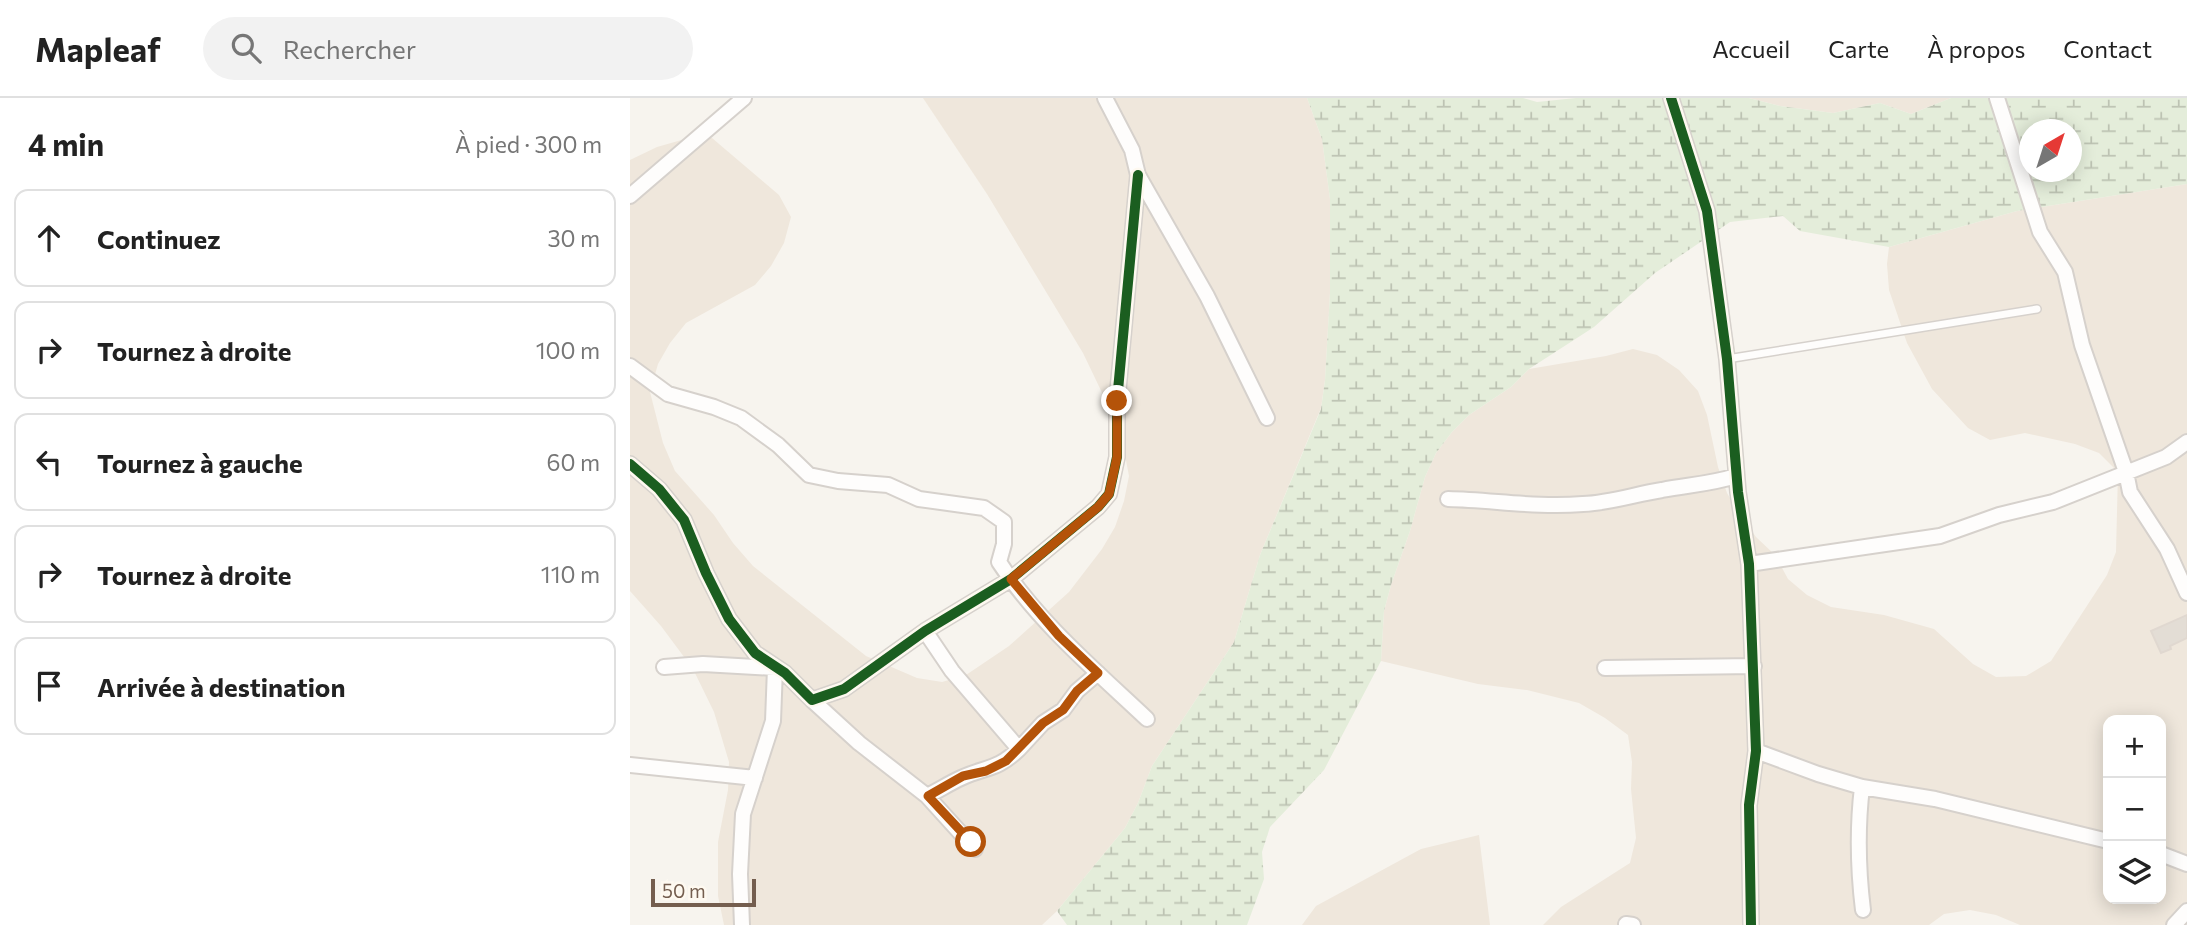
<!DOCTYPE html>
<html lang="fr">
<meta charset="utf-8">
<style>
:root{--surface:#fff;--page:#f2f2f2;--text:#222;--muted:#767676;--line:#e0e0e0}
body{margin:0;font-family:Commissioner,sans-serif;background:var(--page);color:var(--text)}
.controls{position:absolute;right:21px;bottom:21px;display:grid;overflow:hidden;border-radius:14px;box-shadow:0 4px 18px #0003}
.controls button{width:63px;height:63px;display:grid;place-items:center;padding:0;border:0;border-bottom:2px solid var(--line);background:var(--surface);color:var(--text);font:35px sans-serif}
.compass{position:absolute;left:1389px;top:21px;width:63px;height:63px;border-radius:50%;background:var(--surface);box-shadow:0 4px 18px #0003;rotate:39deg}
.scale{position:absolute;left:21px;bottom:18px;width:105px;box-sizing:border-box;padding-left:7px;border:4px solid #745e4f;border-top:0;font-size:19px;line-height:24px;white-space:nowrap;color:#745e4f;-webkit-text-stroke:5px #fef9f0;paint-order:stroke}
.stop{position:absolute;width:21px;height:21px;margin:-16px;border:5px solid #b45309;border-radius:50%;background:#fff}
.stop.end{background:#b45309;border-color:#fff;box-shadow:0 2px 7px #0008}
.list{margin:0;padding:0;list-style:none}
h2{display:flex;justify-content:space-between;align-items:center;height:91px;margin:0;padding:0 28px;font-size:30px}
h2 small{font-size:23px;font-weight:400;color:var(--muted)}
.list li{display:grid;grid-template-columns:46px 1fr auto;gap:21px;align-items:center;box-sizing:border-box;height:98px;margin:0 14px 14px;padding:0 14px;border:2px solid var(--line);border-radius:14px}
.list b{display:block;font-size:26px;white-space:nowrap}
.list em{font-size:23px;font-style:normal;color:var(--muted)}
.icon{flex:none;width:38px;height:38px;fill:none;stroke:currentColor;stroke-width:2;stroke-linecap:round;stroke-linejoin:round}
.map{position:relative;flex:none;width:1557px;height:827px;overflow:hidden}
header{display:flex;align-items:center;gap:42px;box-sizing:border-box;height:98px;padding:0 35px;background:var(--surface);border-bottom:2px solid var(--line)}
header strong{font-size:33px}
nav{display:flex;gap:38px;margin-inline-start:auto;font-size:24px}
.search{width:490px;height:63px;background:var(--page);display:flex;align-items:center;gap:18px;box-sizing:border-box;padding:0 24px;border-radius:38px;color:var(--muted);font-size:26px}
main{display:flex}
aside{flex:1;background:var(--surface)}
.map>svg:first-child{display:block}
</style>
<header>
<strong>Mapleaf</strong>
<div class="search"><svg class="icon" aria-label="search" viewBox="0 0 24 24"><circle cx="10" cy="10" r="6"/><path d="M15 15l6 6"/></svg>Rechercher</div>
<nav><a>Accueil</a><a>Carte</a><a>À propos</a><a>Contact</a></nav>
</header>
<main>
<aside>
<h2>4 min<small>À pied · 300 m</small></h2>
<ul class="list">
<li><svg class="icon" aria-label="ahead" viewBox="0 0 24 24"><path d="M12 20V5M6 11l6-6 6 6"/></svg><div><b>Continuez</b></div><em>30 m</em></li>
<li><svg class="icon" aria-label="right" viewBox="0 0 24 24"><path d="M7 20v-9h11M14 6l5 5-5 5"/></svg><div><b>Tournez à droite</b></div><em>100 m</em></li>
<li><svg class="icon" aria-label="left" viewBox="0 0 24 24"><path d="M17 20v-9H6M10 6l-5 5 5 5"/></svg><div><b>Tournez à gauche</b></div><em>60 m</em></li>
<li><svg class="icon" aria-label="right" viewBox="0 0 24 24"><path d="M7 20v-9h11M14 6l5 5-5 5"/></svg><div><b>Tournez à droite</b></div><em>110 m</em></li>
<li><svg class="icon" aria-label="arrive" viewBox="0 0 24 24"><path d="M6 21V4h12l-3 4 3 4H6"/></svg><div><b>Arrivée à destination</b></div></li>
</ul>
</aside>
<div class="map">
<svg width="1557" height="827" viewBox="0 0 1557 827">
<defs>
<pattern id="wetland-marsh" width="20" height="14" patternUnits="userSpaceOnUse" patternTransform="scale(1.75)"><rect width="20" height="14" fill="#e4edda"/><path d="M1 5h8M5 5V1M11 12h8M15 12V8" fill="none" stroke="#bdc3b3"/></pattern>
</defs>
<rect width="100%" height="100%" fill="#f7f4ee"/>
<!-- residential -->
<path fill="#efe7dc" fill-rule="evenodd" d="M 293,0 L 677,0 L 692,41 L 700,101 L 700,195 L 695,282 L 691,310 L 630,457 L 604,544 L 522,668 L 508,705 L 495,730 L 427,813 L 412,827 L 94,827 L 88,798 L 88,744 L 98,692 L 99,664 L 84,614 L 63,571 L 31,528 L 0,493 L 0,62 L 27,49 L 55,41 L 82,40 L 149,97 L 161,119 L 154,145 L 141,168 L 125,187 L 56,225 L 40,245 L 28,266 L 20,294 L 33,345 L 45,373 L 84,417 L 103,445 L 123,468 L 236,558 L 287,580 L 312,584 L 336,577 L 379,548 L 439,494 L 472,451 L 485,429 L 494,403 L 499,378 L 494,352 L 476,303 L 453,255 L 357,96 Z
M 1119,0 L 1321,0 L 1281,16 L 1250,5 L 1203,15 L 1150,8 Z
M 1557,86 L 1557,819 L 1534,827 L 1390,827 L 1366,817 L 1340,812 L 1314,816 L 1299,827 L 913,827 L 931,809 L 1000,765 L 1006,740 L 1001,691 L 1002,664 L 998,637 L 975,620 L 949,605 L 897,592 L 848,586 L 751,563 L 754,513 L 761,487 L 780,433 L 795,379 L 806,355 L 822,334 L 839,317 L 881,289 L 899,271 L 976,258 L 1003,251 L 1027,257 L 1049,272 L 1068,293 L 1077,317 L 1088,369 L 1097,395 L 1110,417 L 1126,439 L 1145,457 L 1158,481 L 1177,497 L 1201,509 L 1254,517 L 1304,531 L 1343,566 L 1366,579 L 1396,578 L 1421,563 L 1477,477 L 1486,454 L 1488,374 L 1469,355 L 1445,346 L 1395,335 L 1360,342 L 1338,330 L 1302,291 L 1277,245 L 1259,192 L 1257,166 L 1259,149 L 1387,113 ZM 1478,622 L 1531,622 L 1531,801 L 1478,801 Z
M 849,737 L 860,827 L 672,827 L 686,808 L 791,751 Z"/>
<!-- wetland -->
<path fill="url(#wetland-marsh)" fill-rule="evenodd" d="M 677,0 L 893,0 L 907,4 L 946,0 L 1119,0 L 1150,8 L 1203,15 L 1250,5 L 1281,16 L 1321,0 L 1557,0 L 1557,86 L 1387,113 L 1259,149 L 1170,133 L 1153,118 L 1100,124 L 1025,175 L 964,229 L 899,271 L 881,289 L 839,317 L 822,334 L 806,355 L 795,379 L 780,433 L 761,487 L 754,513 L 751,563 L 694,672 L 640,729 L 632,754 L 634,781 L 617,827 L 437,827 L 427,813 L 495,730 L 508,705 L 522,668 L 604,544 L 630,457 L 691,311 L 695,282 L 700,195 L 700,101 L 692,41 ZM 1400,32 L 1442,32 L 1442,74 L 1400,74 Z"/>
<!-- building -->
<path fill="#e3ddd5" stroke="#e0d8d0" stroke-width="2" d="M 1557,517 L 1557,540 L 1540,548 L 1541,551 L 1531,555 L 1521,533 Z"/>
<g fill="none" stroke-linecap="round" stroke-linejoin="round">
<!-- service casing -->
<g stroke="#d6d1cc" stroke-width="10">
<path id="service" d="M 1097,261 L 1407,211"/>
</g>
<!-- minor casing -->
<g stroke="#d6d1cc" stroke-width="18">
<path id="minor" d="M 475,0 L 502,52 L 508,77 L 577,198 L 637,320
M 1041,0 L 1077,113 L 1097,261 L 1108,394 L 1119,466 L 1126,653 L 1119,707 L 1121,827
M 1367,0 L 1410,134 L 1435,174 L 1452,247 L 1496,374 L 1500,394 L 1537,451 L 1557,495
M 0,98 L 114,0
M 0,268 L 38,296 L 84,309 L 111,320 L 148,347 L 179,377 L 208,383 L 258,387 L 289,401 L 354,410 L 374,424 L 374,446 L 369,464 C 408,524 465,572 517,621
M 0,366 L 29,391 L 54,422 L 76,475 L 99,521 L 125,555 L 155,575 L 182,602 L 214,591 L 295,533 L 381,481 L 468,409 L 479,396 L 487,359 L 487,303 L 508,77
M 818,401 C 863,402 908,410 953,406 C 980,405 1006,396 1032,392 C 1058,387 1081,386 1106,378
M 1119,466 L 1310,438 L 1369,417 L 1423,404 L 1536,359 L 1557,344
M 295,533 L 322,573 L 389,651 C 366,673 357,668 331,680 C 320,685 309,692 297,698
M 34,569 L 73,566 L 145,570 L 143,623 L 113,716 L 110,776 L 112,827
M 975,570 L 1124,568
M 182,602 L 229,645 L 297,698 L 345,751
M 389,651 L 413,625 L 433,612 L 447,593 L 468,575
M 1126,653 L 1188,676 L 1232,689 L 1305,701 L 1478,743
M 0,667 L 125,680
M 1232,689 C 1227,731 1228,771 1233,812
M 1531,756 L 1557,766
M 996,826 L 1003,827
M 1544,827 L 1557,813"/>
</g>
<!-- service -->
<use href="#service" stroke="#fefdfc" stroke-width="7"/>
<!-- minor -->
<use href="#minor" stroke="#fefdfc" stroke-width="14"/>
<!-- cycleway casing -->
<g stroke="#fef9f0" stroke-width="15">
<path id="cycleway" d="M 1041,0 L 1077,113 L 1097,261 L 1108,394 L 1119,466 L 1126,653 L 1119,707 L 1121,827
M 0,366 L 29,391 L 54,422 L 76,475 L 99,521 L 125,555 L 155,575 L 182,602 L 214,591 L 295,533 L 381,481 L 468,409 L 479,396 L 487,359 L 487,303 L 508,77"/>
</g>
<!-- cycleway -->
<use href="#cycleway" stroke="#1b5e20" stroke-width="10"/>
</g>
<g fill="none" stroke-linecap="round" stroke-linejoin="round">
<!-- route -->
<path stroke="#b45309" stroke-width="9" d="M 341,744 L 298,698 L 333,678 L 356,673 L 376,663 L 413,625 L 433,612 L 447,593 L 468,575 L 429,538 L 381,481 L 468,409 L 479,396 L 487,359 L 487,303"/>
</g>
</svg>
<div class="controls">
<button>+</button>
<button>−</button>
<button><svg class="icon" aria-label="layers" viewBox="0 0 24 24"><path d="M12 4l9 5-9 5-9-5zM3 14l9 5 9-5"/></svg></button>
</div>
<svg class="compass" viewBox="-18 -18 36 36"><path d="M0-13l5 13h-10z" fill="#e53935"/><path d="M0 13l5-13h-10z" fill="#767676"/></svg>
<div class="scale">50 m</div>
<div class="stop" style="left:341px;top:744px"></div>
<div class="stop end" style="left:487px;top:303px"></div>
</div>
</main>
